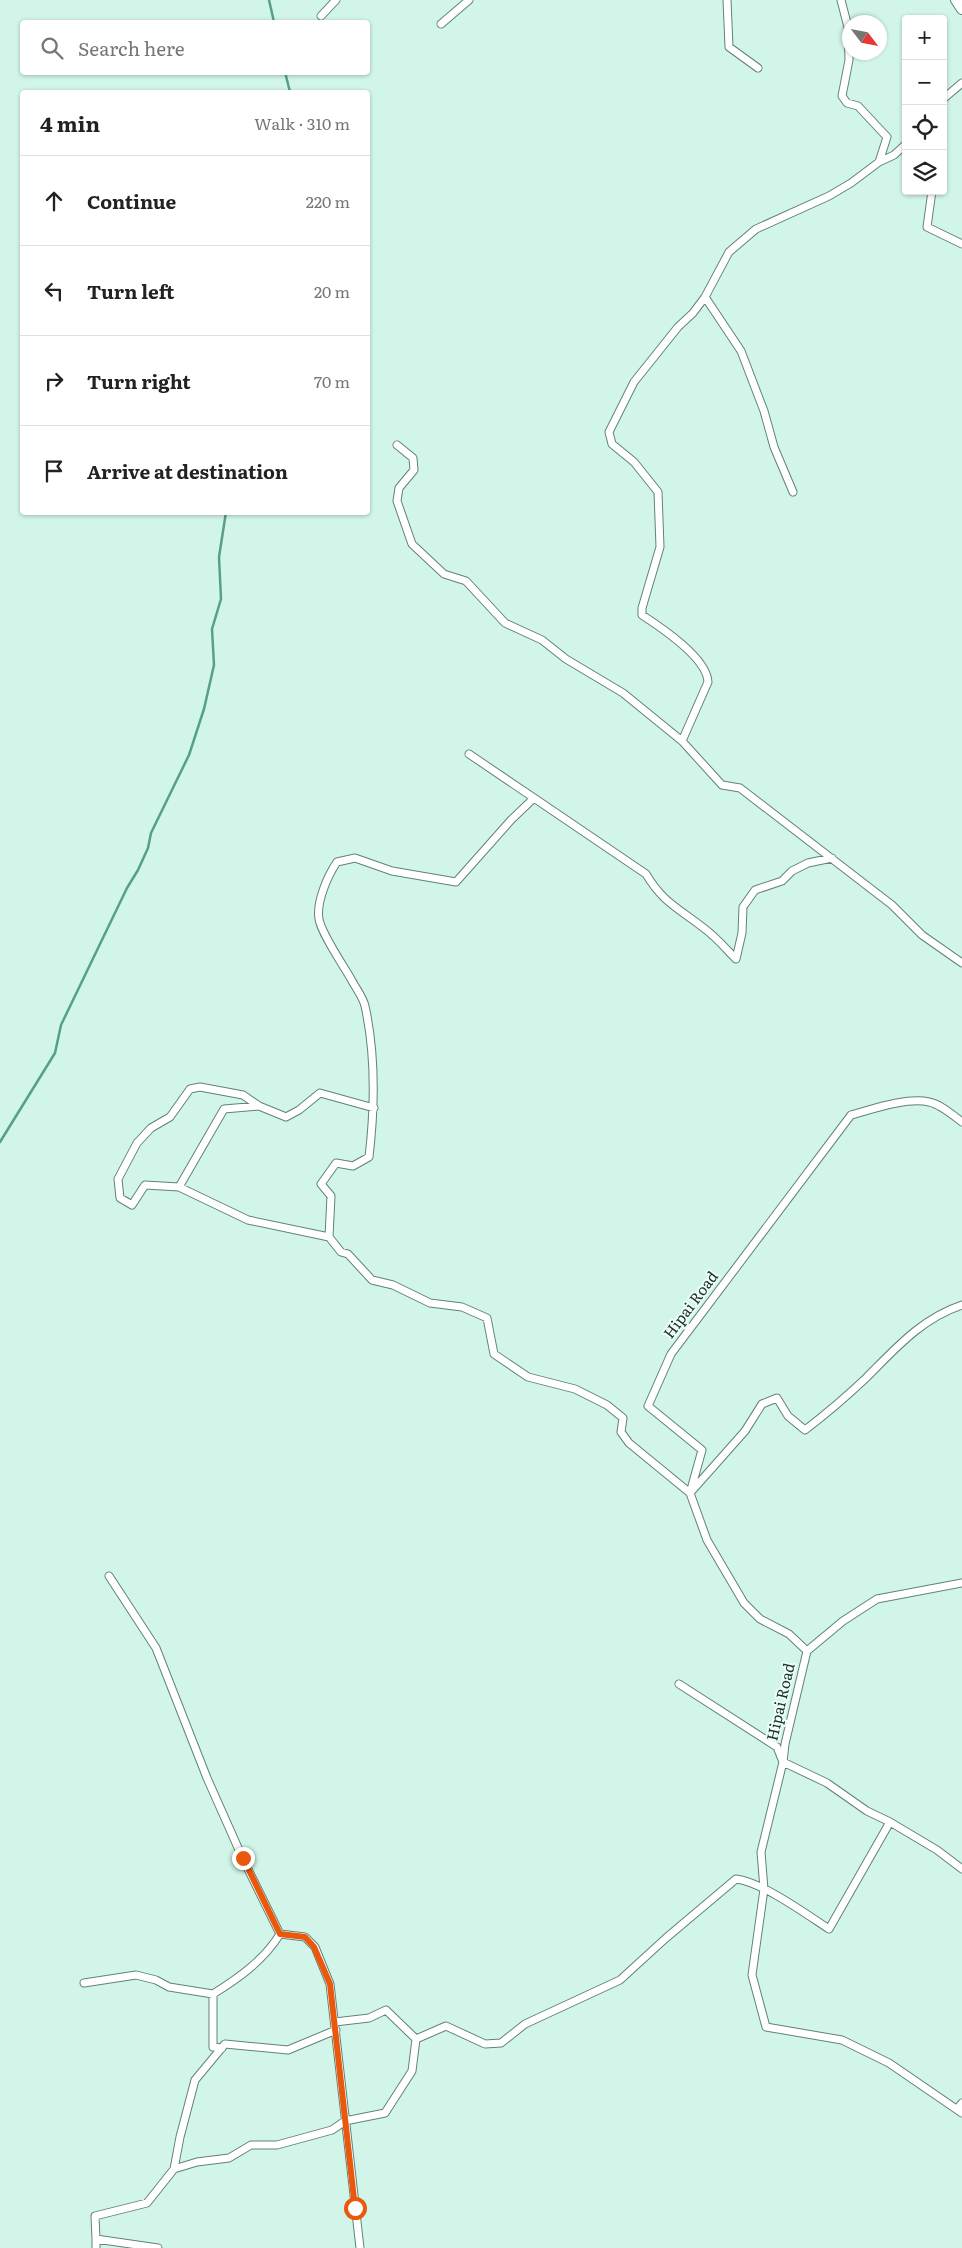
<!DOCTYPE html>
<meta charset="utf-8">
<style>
:root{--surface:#fff;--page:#f6f6f6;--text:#222;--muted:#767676;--line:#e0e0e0}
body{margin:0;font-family:Literata,serif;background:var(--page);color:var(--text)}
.controls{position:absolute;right:15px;top:15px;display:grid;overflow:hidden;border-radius:5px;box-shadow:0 1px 4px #0004}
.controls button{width:45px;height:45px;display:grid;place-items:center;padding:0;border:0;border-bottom:1px solid var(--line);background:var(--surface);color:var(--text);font:25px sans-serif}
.compass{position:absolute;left:842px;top:15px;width:45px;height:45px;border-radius:50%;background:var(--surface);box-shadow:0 1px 4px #0004;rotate:122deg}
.stop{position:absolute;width:15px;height:15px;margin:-11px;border:4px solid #ea580c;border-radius:50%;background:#fff}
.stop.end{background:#ea580c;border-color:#fff;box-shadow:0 1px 5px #0008}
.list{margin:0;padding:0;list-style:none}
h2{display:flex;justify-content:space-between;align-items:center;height:65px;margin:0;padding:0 20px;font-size:21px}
h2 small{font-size:16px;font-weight:400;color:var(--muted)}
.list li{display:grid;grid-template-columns:32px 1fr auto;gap:15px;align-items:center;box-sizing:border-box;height:90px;padding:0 20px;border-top:1px solid var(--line)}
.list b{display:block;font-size:19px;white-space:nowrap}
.list em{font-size:16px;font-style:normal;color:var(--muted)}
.icon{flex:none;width:28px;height:28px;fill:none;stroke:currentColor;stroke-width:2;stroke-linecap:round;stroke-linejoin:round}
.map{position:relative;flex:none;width:962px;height:2248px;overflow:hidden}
.search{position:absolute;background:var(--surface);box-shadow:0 1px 4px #0004;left:20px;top:20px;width:350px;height:55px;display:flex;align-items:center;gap:12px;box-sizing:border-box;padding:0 18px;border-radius:5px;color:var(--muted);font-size:19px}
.panel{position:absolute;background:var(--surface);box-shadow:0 1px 4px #0004;left:20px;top:90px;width:350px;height:425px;border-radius:5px}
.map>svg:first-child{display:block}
</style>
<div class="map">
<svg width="962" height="2248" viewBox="0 0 962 2248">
<rect width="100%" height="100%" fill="#d2f5e9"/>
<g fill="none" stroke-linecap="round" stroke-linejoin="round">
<!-- stream -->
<path stroke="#56a08a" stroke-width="2.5" d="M 269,0 L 274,22
M 285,72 L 290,92
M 0,1142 L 55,1053 L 61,1025 L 127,888 L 138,870 L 148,848 L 151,833 L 189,755 L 204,709 L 214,665 L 212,629 L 221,599 L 219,557 L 226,512"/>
<!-- minor casing -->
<g stroke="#628277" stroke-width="9">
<path id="minor" d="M 727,0 L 729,47 L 758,68
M 841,0 L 848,27 L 849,60 L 842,96 L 847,103 L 858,106 L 887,137 L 879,162
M 321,16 L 336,0
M 441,24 L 469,0
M 943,99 L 962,83
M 932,191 L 927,227 L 962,244
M 705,297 L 741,351 L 764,411 L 774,447 L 793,492
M 397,445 L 413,458 L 414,470 L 399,488 L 397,501 L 412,544 L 444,574 L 466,581 L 505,623 L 542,640 L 566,659 L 623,693 L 682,741 L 722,785 L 740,788 L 892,905 L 922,935 L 962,963
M 682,741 L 708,682 C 707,658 662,628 642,615 L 642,608 L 660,547 L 658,492 L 634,462 L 612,444 L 609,432 L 634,382 L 678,327 L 693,313 L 705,297 L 729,252 L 756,229 L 829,196 L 851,183 L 879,162 L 894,155 L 906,144
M 469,754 L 534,798
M 832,858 L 808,863 L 792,871 L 782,881 L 755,890 L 743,907 L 742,933 L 736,959 C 726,949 717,938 705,929 C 680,909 663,903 646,874 L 534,798 L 511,820 L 456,882 L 392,871 L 355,858 L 337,862 C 328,875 316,902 319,919 C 321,933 343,965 351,979 C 355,987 363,997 365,1006 C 376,1056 375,1106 369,1157 L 353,1166 L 336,1163 L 321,1184 L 331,1196 L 329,1237 L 341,1252 L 348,1254 L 372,1280 L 393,1285 L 430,1303 L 462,1307 L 487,1318 L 494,1354 L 528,1377 L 575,1389 L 607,1405 L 623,1418 L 621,1432 L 629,1443 L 690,1493 L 745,1431 L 762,1404 L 777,1398 L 788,1416 L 805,1430 C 826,1414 847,1396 866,1378 C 895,1349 922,1318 962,1305
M 259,1106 L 224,1109 L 179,1187 L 145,1185 L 132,1205 L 120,1198 L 118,1179 L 137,1143 L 151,1128 L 170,1117 L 190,1089 L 200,1087 L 243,1095 L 259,1106 L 286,1117 L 299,1110 L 320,1093 L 374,1108
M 962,1122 C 953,1115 940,1104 929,1102 C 907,1097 873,1109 851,1115 L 671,1354 L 648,1406 L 702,1450 L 690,1493 L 707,1540 L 744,1603 L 760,1619 L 789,1634 L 807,1651 L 785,1744 L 783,1762 L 761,1852 L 764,1889 L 752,1975 L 766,2027 L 842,2040 L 889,2063 L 962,2113
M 179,1187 L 248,1220 L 329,1237
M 109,1576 L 156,1648 L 207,1778 L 243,1859 L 280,1934
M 807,1651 L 843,1621 L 877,1599 L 962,1583
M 679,1684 L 777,1747 L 783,1762 L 827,1783 L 867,1811 L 890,1822 L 937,1850 L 962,1869
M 280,1934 L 305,1937 L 315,1947 L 330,1984 L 360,2248
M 84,1983 L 136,1975 L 156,1980 L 169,1987 L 213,1994 C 239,1978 264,1960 280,1934
M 213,1994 L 213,2047 L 222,2048
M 416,2039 L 446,2026 L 485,2044 L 501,2043 L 525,2024 L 620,1980 L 666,1938 L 736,1879 C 762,1882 806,1914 829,1929 L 890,1822
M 957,2109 L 962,2103
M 174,2169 L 180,2137 L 195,2080 L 225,2044 L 288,2050 L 336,2030
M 96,2239 L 96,2248
M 158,2248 L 96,2239 L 95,2216 L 147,2203 L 174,2169 L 197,2162 L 229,2158 L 251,2145 L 277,2145 L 332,2130 L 345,2121 L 385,2113 L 412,2071 L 416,2039 L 386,2010 L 369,2018 L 335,2022"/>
</g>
<!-- secondary casing -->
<g stroke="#628277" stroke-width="12">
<path id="secondary" d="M 956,0 L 962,9"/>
</g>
<!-- minor -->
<use href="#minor" stroke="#fff" stroke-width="7"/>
<!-- secondary -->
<use href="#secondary" stroke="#fff" stroke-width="10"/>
</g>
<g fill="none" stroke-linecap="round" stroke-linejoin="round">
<!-- route -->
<path stroke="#ea580c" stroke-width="6" d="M 243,1858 L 280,1934 L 305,1937 L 314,1947 L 330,1984 L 355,2208"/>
</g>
<g text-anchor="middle" stroke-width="4" stroke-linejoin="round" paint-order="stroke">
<!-- street labels -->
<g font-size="15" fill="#222f2b" stroke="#eafff7">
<text transform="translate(691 1305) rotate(-53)" y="5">Hipai Road</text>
<text transform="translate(781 1702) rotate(-77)" y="5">Hipai Road</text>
</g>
</g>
</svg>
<div class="controls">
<button>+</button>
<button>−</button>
<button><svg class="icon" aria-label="locate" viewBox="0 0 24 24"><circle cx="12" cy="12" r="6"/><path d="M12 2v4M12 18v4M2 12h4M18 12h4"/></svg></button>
<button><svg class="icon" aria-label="layers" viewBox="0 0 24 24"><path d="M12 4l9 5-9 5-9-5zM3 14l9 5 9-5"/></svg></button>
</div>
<svg class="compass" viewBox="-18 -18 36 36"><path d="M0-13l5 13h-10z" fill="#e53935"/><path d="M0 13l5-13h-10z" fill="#767676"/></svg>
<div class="stop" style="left:355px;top:2208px"></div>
<div class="stop end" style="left:243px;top:1858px"></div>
<div class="search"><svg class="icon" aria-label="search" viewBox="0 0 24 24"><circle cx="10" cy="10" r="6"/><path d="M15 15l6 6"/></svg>Search here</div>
<section class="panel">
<h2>4 min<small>Walk · 310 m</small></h2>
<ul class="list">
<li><svg class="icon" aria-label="ahead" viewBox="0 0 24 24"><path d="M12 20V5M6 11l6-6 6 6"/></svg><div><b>Continue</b></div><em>220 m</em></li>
<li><svg class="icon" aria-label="left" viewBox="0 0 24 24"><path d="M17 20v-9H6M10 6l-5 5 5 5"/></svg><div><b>Turn left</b></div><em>20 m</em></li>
<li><svg class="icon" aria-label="right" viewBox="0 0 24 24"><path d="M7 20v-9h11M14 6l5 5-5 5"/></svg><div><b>Turn right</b></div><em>70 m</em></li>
<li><svg class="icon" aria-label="arrive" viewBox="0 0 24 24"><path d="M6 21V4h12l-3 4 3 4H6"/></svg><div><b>Arrive at destination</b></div></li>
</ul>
</section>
</div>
